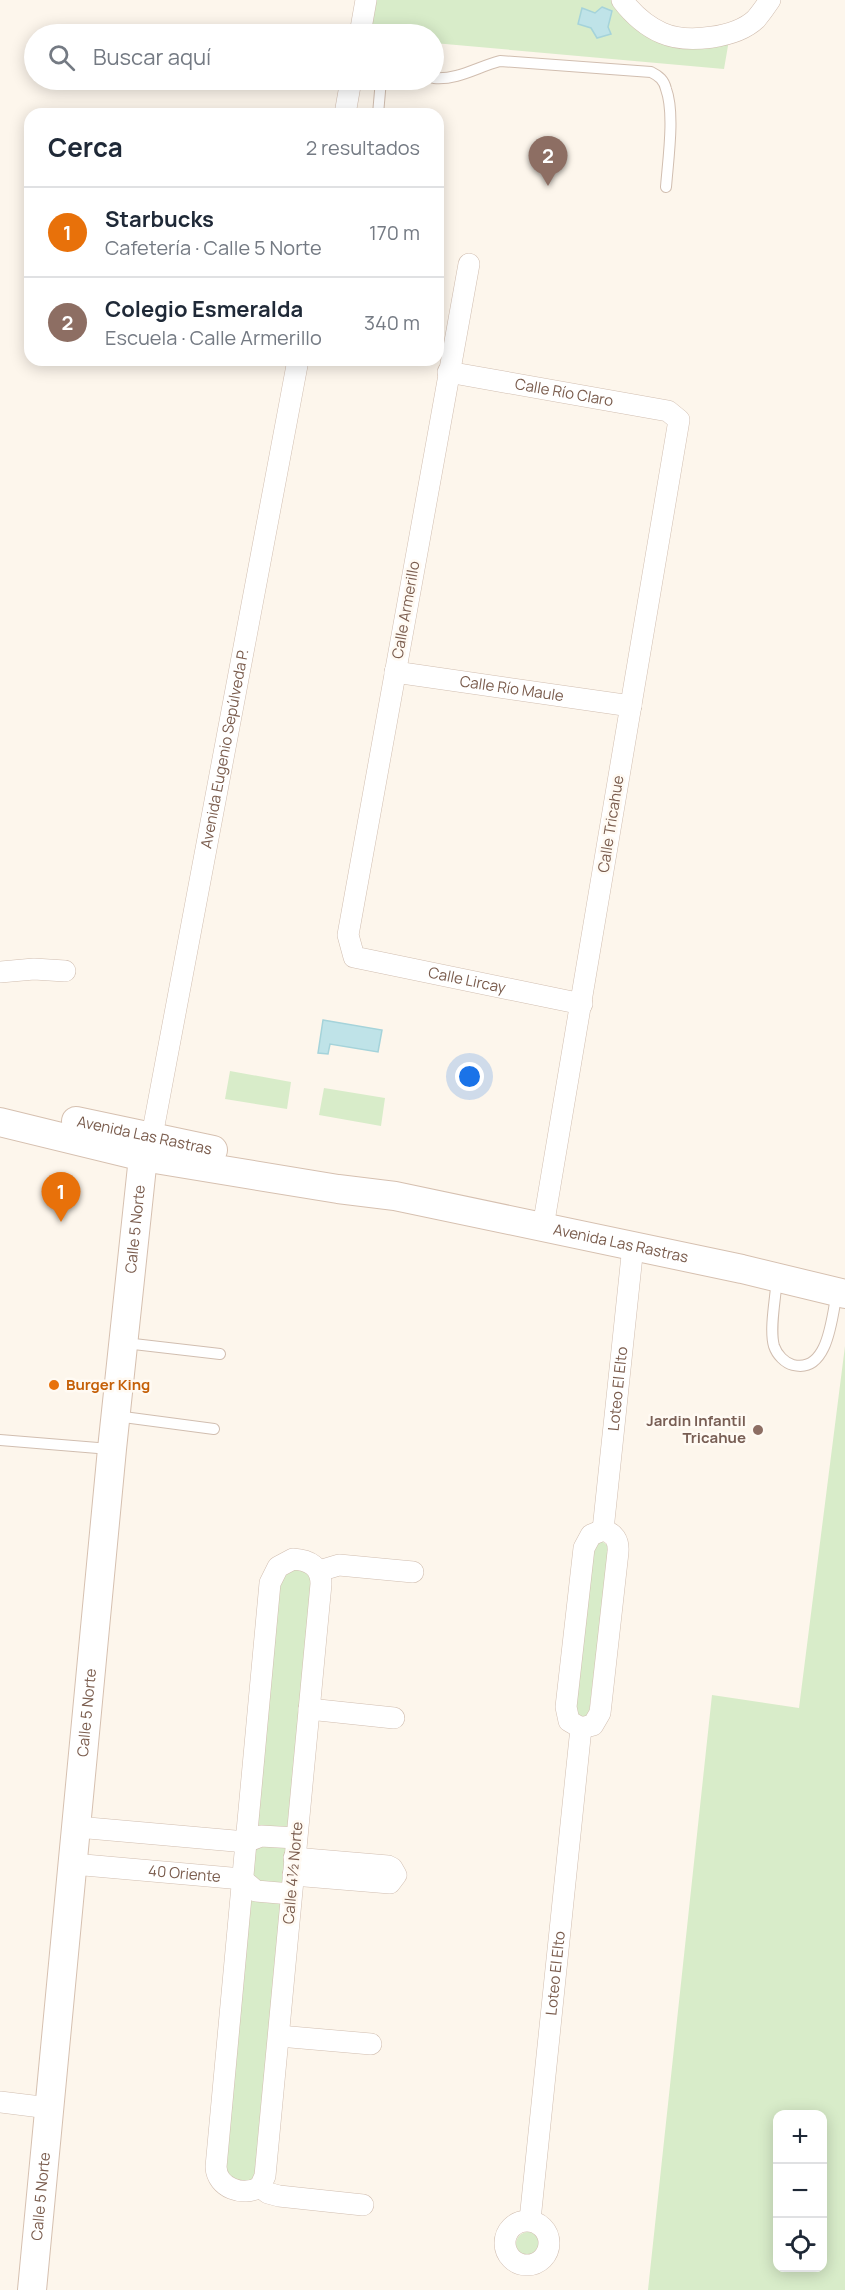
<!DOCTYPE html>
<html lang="es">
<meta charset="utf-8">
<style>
:root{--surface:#fff;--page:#f6f6f7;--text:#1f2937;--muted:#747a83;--line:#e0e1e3;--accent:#ea580c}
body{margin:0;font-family:Manrope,sans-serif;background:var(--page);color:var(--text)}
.controls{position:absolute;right:18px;bottom:18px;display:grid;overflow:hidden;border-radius:12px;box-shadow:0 3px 15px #0003}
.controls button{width:54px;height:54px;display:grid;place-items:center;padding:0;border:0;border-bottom:2px solid var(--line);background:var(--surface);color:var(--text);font:30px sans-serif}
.you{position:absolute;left:470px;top:1077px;width:21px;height:21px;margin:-15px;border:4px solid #fff;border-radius:50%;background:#1a73e8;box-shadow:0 0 0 9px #1a73e833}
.badge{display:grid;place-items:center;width:39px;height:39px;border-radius:50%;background:var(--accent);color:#fff;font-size:20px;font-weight:700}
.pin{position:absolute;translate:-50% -50px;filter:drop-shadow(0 2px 3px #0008)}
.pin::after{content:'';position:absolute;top:32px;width:21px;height:18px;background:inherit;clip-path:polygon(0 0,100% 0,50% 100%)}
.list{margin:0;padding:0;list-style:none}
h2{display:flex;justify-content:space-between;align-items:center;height:78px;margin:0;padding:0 24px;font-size:26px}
h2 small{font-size:20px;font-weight:400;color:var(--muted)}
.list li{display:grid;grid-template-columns:39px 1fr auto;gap:18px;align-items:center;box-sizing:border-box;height:90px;padding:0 24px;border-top:2px solid var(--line)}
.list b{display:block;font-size:22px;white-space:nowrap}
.list p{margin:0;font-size:20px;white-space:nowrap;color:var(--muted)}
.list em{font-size:20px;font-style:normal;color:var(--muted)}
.icon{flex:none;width:33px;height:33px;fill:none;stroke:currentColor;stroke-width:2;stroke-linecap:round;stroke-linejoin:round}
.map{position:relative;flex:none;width:845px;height:2290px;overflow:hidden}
.search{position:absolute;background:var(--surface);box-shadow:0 3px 15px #0003;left:24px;top:24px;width:420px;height:66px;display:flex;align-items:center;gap:15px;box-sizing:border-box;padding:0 21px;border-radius:33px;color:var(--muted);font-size:22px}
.panel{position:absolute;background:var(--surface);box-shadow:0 3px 15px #0003;left:24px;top:108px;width:420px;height:258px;border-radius:18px}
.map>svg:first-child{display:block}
</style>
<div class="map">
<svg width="845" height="2290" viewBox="0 0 845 2290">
<rect width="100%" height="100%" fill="#fdf6ec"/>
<!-- green -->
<path fill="#d8ecc9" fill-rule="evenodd" d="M 372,0 L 613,0 L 628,18 L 729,40 L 724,69 L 434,43 L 434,34 L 366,34 Z
M 230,1071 L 291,1082 L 287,1109 L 225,1099 Z
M 324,1088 L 385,1098 L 381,1126 L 319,1115 Z
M 845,1346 L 845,2290 L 648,2290 L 712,1695 L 799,1708 ZM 778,2114 L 822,2114 L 822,2268 L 778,2268 Z
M 602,1541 L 609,1547 L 589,1714 L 584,1718 L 575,1713 L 593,1546 Z
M 286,1569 L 305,1569 L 314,1576 L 256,2171 L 253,2179 L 247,2182 L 231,2180 L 223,2166 L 276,1592 Z
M516 2244a12 12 0 1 1 24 0a12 12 0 1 1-24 0Z"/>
<!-- water -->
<path fill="#bfe3e8" stroke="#a5d3da" stroke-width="1.5" d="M 602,7 L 612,11 L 608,27 L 611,34 L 597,38 L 591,28 L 578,24 L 582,8 L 595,13 Z
M 323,1020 L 382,1030 L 378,1052 L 330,1044 L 328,1054 L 318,1053 Z"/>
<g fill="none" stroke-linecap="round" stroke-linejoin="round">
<!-- lane casing -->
<g stroke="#d1beb0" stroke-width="12">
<path id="lane" d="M 434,78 C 458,80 477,67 500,61 L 651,72 C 659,76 664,80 666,89 C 675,113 668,160 666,187
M 378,114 L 381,80
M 777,1277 C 776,1296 769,1329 774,1346 C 777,1355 785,1363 793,1365 C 829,1374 832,1315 837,1292
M 125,1343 L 220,1354
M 116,1416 L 214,1429
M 0,1440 L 110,1449"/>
</g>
<!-- street casing -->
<g stroke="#d1beb0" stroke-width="22">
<g id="street">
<path d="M 622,0 C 632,13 646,26 662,33 C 687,44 736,38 756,19 C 761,13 766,6 770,0"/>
<path d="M 360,34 L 366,0"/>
<path d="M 345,114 L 351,80"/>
<path id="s1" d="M 469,264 L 348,935 L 354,957 L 582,1004"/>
<path id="s2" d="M 448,372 L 668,411 L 679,420 L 543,1227"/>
<path id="s3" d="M 395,672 L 631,706"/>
<path d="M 0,972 L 34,969 L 65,971"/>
<path id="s4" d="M 152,1136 L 298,360"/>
<path d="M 603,1530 C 614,1533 619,1540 618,1552 L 600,1713 L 593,1725 L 581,1728 L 569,1721 L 566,1707 L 584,1548 L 591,1535 Z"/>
<path id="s5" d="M 603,1530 L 633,1246"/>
<path d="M 293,1559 C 309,1560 321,1566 321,1584 L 265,2176 L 260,2187 C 243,2197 217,2188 216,2167 L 270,1583 L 278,1567 Z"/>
<path d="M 319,1571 L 339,1565 L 413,1572"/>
<path d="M 309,1709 L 394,1718"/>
<path d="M 77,1827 L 246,1842 L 261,1836 L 296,1838"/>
<path id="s6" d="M 73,1864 L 242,1879 L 256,1891 L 291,1894"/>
<path d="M 293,1875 L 390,1883 L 396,1875 L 392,1868 L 388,1866 L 294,1858"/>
<path d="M 279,2036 L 371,2044"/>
<path d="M 0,2102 L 49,2108"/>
<path d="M 260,2187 L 268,2193 L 279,2196 L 363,2205"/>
<path id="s7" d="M 530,2220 L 581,1728"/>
<circle cx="527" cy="2243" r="22"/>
</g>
</g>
<!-- secondary casing -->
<g stroke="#d6c0b0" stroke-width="30">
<g id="secondary">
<path id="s8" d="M 76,1121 L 213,1150"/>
<path id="s9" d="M 0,1122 L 143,1157 L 338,1189 L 395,1196 L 742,1269 L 845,1294"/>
<path id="s10" d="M 32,2290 L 112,1449 L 143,1157 L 152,1136"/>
</g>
</g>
<!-- lane -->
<use href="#lane" stroke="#fff" stroke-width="10"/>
<!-- street -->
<use href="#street" stroke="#fff" stroke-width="21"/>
<!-- secondary -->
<use href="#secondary" stroke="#fff" stroke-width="28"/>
</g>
<!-- markers -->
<circle fill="#e8710a" stroke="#fffaf3" stroke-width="2" cx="54" cy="1385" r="6"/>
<circle fill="#8d6e63" stroke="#fffaf3" stroke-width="2" cx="758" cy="1430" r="6"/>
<g text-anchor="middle" stroke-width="5" stroke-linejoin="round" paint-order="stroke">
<!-- street labels -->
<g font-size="15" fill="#7a5c4d" stroke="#fffaf3">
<text dy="5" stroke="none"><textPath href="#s2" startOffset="118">Calle Río Claro</textPath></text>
<text transform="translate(406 610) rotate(-80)" y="5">Calle Armerillo</text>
<text dy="5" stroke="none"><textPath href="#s3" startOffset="118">Calle Río Maule</textPath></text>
<text dy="5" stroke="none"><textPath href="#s4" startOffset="394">Avenida Eugenio Sepúlveda P.</textPath></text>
<text transform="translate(611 824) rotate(-81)" y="5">Calle Tricahue</text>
<text dy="5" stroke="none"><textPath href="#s1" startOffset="820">Calle Lircay</textPath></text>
<text dy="5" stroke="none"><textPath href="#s8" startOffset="70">Avenida Las Rastras</textPath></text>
<text dy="5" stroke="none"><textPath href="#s10" startOffset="1066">Calle 5 Norte</textPath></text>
<text dy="5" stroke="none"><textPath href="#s9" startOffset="633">Avenida Las Rastras</textPath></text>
<text dy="5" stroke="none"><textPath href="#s5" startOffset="142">Loteo El Elto</textPath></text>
<text dy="5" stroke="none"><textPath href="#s10" startOffset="580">Calle 5 Norte</textPath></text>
<text transform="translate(293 1873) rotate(-85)" y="5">Calle 4½ Norte</text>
<text dy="5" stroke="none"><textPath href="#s6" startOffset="112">40 Oriente</textPath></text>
<text dy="5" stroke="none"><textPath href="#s7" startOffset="248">Loteo El Elto</textPath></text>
<text dy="5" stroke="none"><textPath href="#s10" startOffset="94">Calle 5 Norte</textPath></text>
</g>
<!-- food labels -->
<g font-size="15" font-weight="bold" fill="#c56008" stroke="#fffaf3" text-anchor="start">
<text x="66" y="1390">Burger King</text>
</g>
<!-- education labels -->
<g font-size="15" font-weight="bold" fill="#785e54" stroke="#fffaf3" text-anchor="end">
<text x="746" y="1426">Jardin Infantil<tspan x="746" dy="17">Tricahue</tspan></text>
</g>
</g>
</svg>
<div class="controls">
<button>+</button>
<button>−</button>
<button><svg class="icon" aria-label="locate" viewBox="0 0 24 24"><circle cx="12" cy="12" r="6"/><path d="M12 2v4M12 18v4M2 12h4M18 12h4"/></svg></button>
</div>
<div class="you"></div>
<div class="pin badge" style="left:61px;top:1222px;background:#e8710a">1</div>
<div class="pin badge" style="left:548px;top:186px;background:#8d6e63">2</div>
<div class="search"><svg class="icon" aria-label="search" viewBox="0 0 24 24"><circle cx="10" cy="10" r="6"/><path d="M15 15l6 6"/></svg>Buscar aquí</div>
<section class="panel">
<h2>Cerca<small>2 resultados</small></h2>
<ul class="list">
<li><span class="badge" style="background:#e8710a">1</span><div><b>Starbucks</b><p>Cafetería · Calle 5 Norte</p></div><em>170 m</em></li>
<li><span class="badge" style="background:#8d6e63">2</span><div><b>Colegio Esmeralda</b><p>Escuela · Calle Armerillo</p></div><em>340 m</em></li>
</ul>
</section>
</div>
